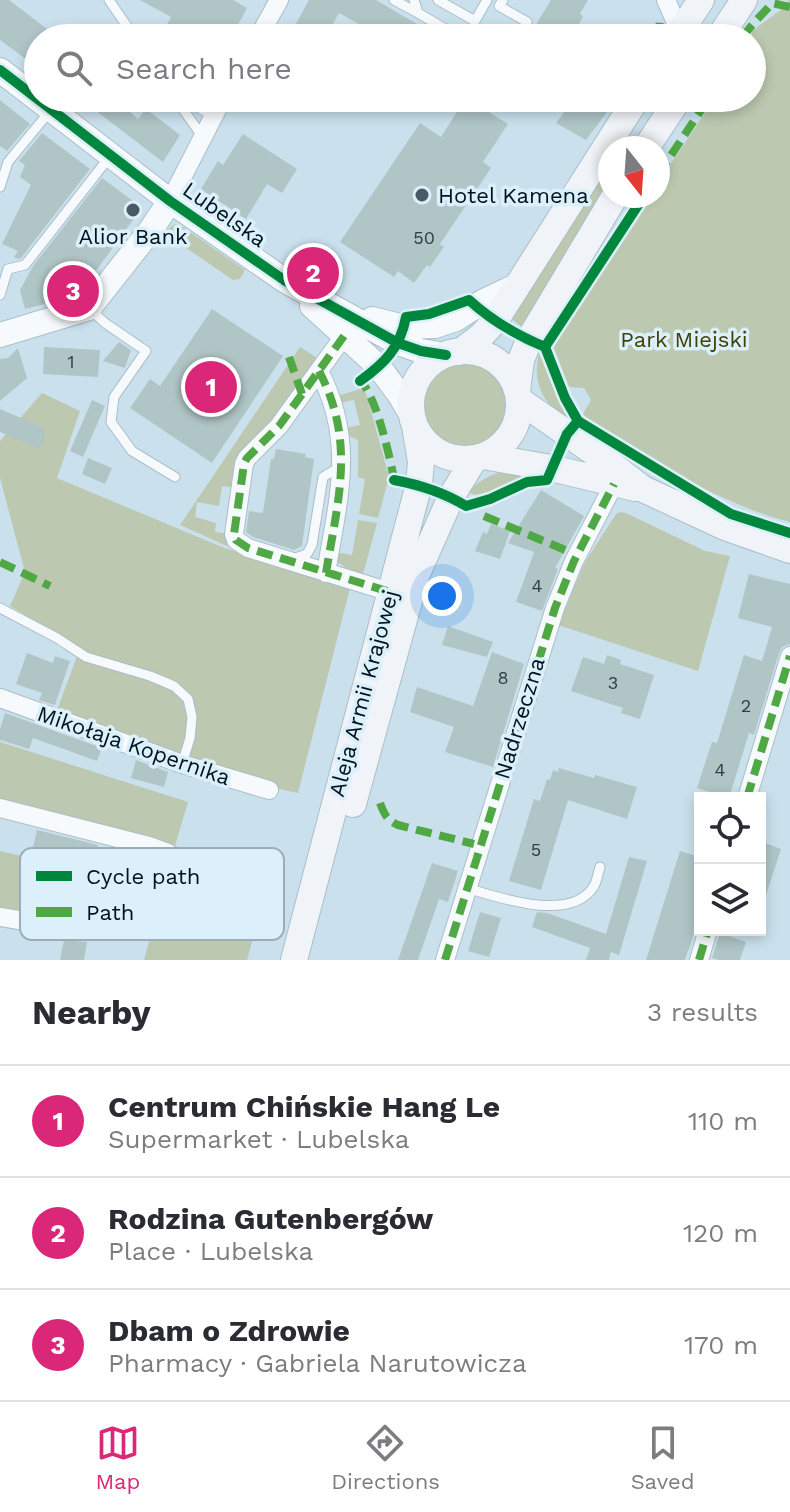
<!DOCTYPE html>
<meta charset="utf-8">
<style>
:root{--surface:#fff;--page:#f2f2f3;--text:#2b2b33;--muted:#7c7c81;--line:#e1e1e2;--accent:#db2777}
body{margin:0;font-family:"Work Sans",sans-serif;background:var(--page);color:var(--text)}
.controls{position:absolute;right:24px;bottom:24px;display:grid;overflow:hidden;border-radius:0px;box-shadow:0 4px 12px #0003}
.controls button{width:72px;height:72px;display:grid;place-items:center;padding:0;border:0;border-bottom:2px solid var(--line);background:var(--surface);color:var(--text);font:40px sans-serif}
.compass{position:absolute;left:598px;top:136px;width:72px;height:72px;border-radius:50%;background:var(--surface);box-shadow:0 4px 12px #0003;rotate:163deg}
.you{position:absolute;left:442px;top:596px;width:28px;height:28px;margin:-20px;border:6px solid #fff;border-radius:50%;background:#1a73e8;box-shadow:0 0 0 12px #1a73e833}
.badge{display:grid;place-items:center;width:52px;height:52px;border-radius:50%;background:var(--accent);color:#fff;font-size:26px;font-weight:700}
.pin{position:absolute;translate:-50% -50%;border:4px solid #fff;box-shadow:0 2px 8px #0006}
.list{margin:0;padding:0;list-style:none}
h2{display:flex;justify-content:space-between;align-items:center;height:104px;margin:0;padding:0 32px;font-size:34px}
h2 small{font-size:26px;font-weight:400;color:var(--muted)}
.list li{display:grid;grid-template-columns:52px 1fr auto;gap:24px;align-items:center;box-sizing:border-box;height:112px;padding:0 32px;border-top:2px solid var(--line)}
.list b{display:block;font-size:30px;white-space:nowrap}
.list p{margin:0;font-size:26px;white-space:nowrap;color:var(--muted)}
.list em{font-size:26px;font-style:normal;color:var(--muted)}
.icon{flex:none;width:44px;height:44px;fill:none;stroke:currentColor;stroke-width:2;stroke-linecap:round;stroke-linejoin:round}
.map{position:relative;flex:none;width:790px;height:960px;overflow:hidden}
.search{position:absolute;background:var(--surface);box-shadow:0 4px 12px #0003;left:24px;right:24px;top:24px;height:88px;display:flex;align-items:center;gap:20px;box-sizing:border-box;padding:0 28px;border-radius:44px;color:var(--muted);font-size:30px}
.sheet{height:440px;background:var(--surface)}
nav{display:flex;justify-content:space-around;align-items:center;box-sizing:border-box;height:112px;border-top:2px solid var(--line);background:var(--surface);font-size:22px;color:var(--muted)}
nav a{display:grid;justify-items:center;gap:4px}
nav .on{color:var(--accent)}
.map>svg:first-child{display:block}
</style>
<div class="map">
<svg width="790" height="960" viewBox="0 0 790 960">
<rect width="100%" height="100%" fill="#cae1ed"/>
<!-- green -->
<path fill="#bcc8b0" d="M 789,0 L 790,0 L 790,522 C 733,507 684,479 634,449 C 616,438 596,429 583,414 L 591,400 L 584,388 L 569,387 L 554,348 L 559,334 L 649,196 L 658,196 L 658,191 L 663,182 L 660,180 L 715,98 L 752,98 L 752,31 L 782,9 Z
M 610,156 L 610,190 L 522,327 L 512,319 Z
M 175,224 L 180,225 L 245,270 L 240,279 L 233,280 L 176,241 L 167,230 Z
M 300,347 L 320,360 L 236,488 L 222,486 L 219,506 L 197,502 L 195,517 L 216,523 L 215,532 L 229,534 L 227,546 L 180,525 Z
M 539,353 L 568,419 C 542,404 532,382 539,353 Z
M421 405a45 45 0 1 1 90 0a45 45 0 1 1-90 0Z
M 360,389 L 366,393 L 389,477 L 378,518 L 359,514 L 365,479 L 358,477 L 358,440 L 347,435 L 346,428 L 360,425 L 354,400 L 339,403 L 338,396 Z
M 42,393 L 80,411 L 57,478 L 222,547 L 350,588 L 298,793 L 275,788 L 56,713 L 80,648 L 10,606 L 25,572 L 0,478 L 0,441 Z
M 513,469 L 538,474 L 481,497 L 468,492 C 481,478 494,473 513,469 Z
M 620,512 L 626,513 L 705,551 L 730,556 L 698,671 L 558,625 L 585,562 L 616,514 Z
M 358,520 L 377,523 L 362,578 L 337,562 L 335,552 L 352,555 Z
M 0,742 L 188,802 L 175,846 L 270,874 L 247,960 L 144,960 L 149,941 L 105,932 L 142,918 L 179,865 L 175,847 L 0,800 Z
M 0,851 L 145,884 L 152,853 L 164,857 L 163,887 L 137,909 L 93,925 L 0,910 Z"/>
<!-- building -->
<path fill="#b0c5c6" d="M 0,0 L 9,0 L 59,38 L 38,38 L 38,68 L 0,40 Z
M 140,0 L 233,0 L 247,8 L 231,38 L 160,38 L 171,17 Z
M 309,0 L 376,0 L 441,38 L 378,38 L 365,30 L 366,28 L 339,13 L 325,38 L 288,38 Z
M 551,0 L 588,0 L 580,14 L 583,16 L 576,30 L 572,28 L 567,38 L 528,38 Z
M 79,98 L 114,98 L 138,119 L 146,109 L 180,135 L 163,162 Z
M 466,98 L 508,124 L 483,162 L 491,168 L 440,244 L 444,247 L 430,267 L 427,265 L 414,283 L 398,271 L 394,277 L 340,242 L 420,123 L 441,137 Z
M 575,98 L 592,98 L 610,108 L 586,140 L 556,123 Z
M 0,100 L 30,124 L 7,151 L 0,146 Z
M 42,133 L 90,169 L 21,258 L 18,259 L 14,257 L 18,251 L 2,244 L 31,185 L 20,177 L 25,165 L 19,161 Z
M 243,134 L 297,169 L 282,193 L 267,184 L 246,219 L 201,189 L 218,161 L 223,165 Z
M 102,178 L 137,204 L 138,213 L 98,268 L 69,298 L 25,309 L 20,290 L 33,266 Z
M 212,309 L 283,356 L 212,463 L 130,408 L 150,379 L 160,386 Z
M 119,342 L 131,350 L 125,368 L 103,361 Z
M 44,347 L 100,350 L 98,377 L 43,374 Z
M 18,348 L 27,378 L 0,401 L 0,359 L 8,358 Z
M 92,400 L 105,406 L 83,457 L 70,451 Z
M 0,409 L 42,427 L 45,436 L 40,449 L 0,432 Z
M 276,449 L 306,454 L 305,457 L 314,459 L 302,546 L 294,550 L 253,537 L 246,532 L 249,511 L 263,513 L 271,459 L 274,459 Z
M 88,458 L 112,468 L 105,484 L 82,474 Z
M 541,490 L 584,516 L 555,568 L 558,569 L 542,611 L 516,602 L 534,552 L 508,543 Z
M 491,524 L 510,531 L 500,559 L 475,551 L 483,532 L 487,534 Z
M 749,574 L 790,584 L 790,644 L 782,647 L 779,653 L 754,735 L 749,733 L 729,798 L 697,788 L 712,742 L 717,743 L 744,655 L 762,661 L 772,627 L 738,618 Z
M 448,626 L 493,642 L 487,657 L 442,645 Z
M 492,652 L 524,664 L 493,767 L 445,752 L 454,727 L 410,712 L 417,687 L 473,706 Z
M 27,653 L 53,663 L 55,656 L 70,661 L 55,705 L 39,700 L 42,693 L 16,684 Z
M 607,655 L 621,660 L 620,664 L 654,675 L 640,719 L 621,713 L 623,708 L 571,691 L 583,657 L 604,664 Z
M 5,713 L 102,748 L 97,761 L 33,738 L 29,749 L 0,740 L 0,729 Z
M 136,760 L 168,772 L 164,787 L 131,778 Z
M 559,768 L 594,778 L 595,775 L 637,787 L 627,819 L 568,800 L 541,890 L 509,881 L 534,799 L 540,801 L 547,779 L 550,780 L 553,770 L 558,772 Z
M 37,830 L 98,845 L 93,862 L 33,848 Z
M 760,841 L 781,849 L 763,904 L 760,904 Z
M 680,851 L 700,857 L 700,911 L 689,950 L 688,950 L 685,960 L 646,960 Z
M 629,857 L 647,861 L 619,955 L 611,952 L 609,960 L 586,960 L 590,948 L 532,927 L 537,912 L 547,913 L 606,934 Z
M 432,863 L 458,871 L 448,902 L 439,899 L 418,960 L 398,960 Z
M 480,912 L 501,918 L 489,957 L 468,951 Z
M 720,933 L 746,942 L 740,960 L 719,960 L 712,958 Z
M 64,940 L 87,942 L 84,960 L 60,960 Z"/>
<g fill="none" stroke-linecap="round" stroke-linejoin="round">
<!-- service casing -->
<g stroke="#aabec8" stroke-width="11">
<path id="service" d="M 109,0 L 135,38
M 394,0 L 418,13
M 414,0 L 418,13 L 461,38
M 438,0 L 475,21 L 487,0
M 503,0 L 499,6 L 527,22
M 175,98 L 202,136
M 182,98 L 213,116
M 0,187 L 8,162 L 50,111
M 0,295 L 8,269 L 25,265 L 111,155
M 91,310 L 105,323 L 146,351 L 114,397 L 111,422 L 132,451 L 175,477
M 295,558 L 307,554 L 312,545 L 323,477 L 341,466
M 0,608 L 57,638 L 86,657 L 150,676 L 174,686 L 188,699 L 192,717 L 190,738 L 182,764
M 467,888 C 499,898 572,923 594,886 C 597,881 598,873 600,867"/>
</g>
<!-- minor casing -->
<g stroke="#aabec8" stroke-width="20">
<path id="minor" d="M 666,0 L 680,32
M 258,38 L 279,0
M 170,201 L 223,98
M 344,336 L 279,426 L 247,458 L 244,464 L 234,534 L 236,540 L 248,548 L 390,592
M 319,371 C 356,442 338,499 326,573
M 0,698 L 182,764 L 269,790
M 747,798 L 790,656
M 0,808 L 149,846 L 168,853 L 173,861 L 168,890 L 139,913 L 92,930 L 66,928 L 0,917
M 445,960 L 555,608 L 574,561 L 614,484
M 699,960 L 708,930"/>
</g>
<!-- tertiary casing -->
<g stroke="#aabec8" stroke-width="26">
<path id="tertiary" d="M 0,70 L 170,201 L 284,280 L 398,343 L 421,351 L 446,355
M 312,306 L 379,367 L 399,394 L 412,416
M 372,319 L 404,327 L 435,326 L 456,319 L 484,301 L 518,285
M 0,335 L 89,308 L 150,231 L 170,201"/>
</g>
<!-- secondary casing -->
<g stroke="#aabec8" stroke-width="28">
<path id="secondary" d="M 676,38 L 701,0
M 719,38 L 744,0
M 646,148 L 679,98
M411 405a54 54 0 1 1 108 0a54 54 0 1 1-108 0Z
M 460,352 L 481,336 L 495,321 L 637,98
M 517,391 L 521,360 L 529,340 L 615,196
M 519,400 L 608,462 L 643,489 L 725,527 L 790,550
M 483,456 L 551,468 L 635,488
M 353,804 L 416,576 L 451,497 L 475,458
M 294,960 L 419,484 L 421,462 L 415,426"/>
</g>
<!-- service -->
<use href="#service" stroke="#f7fafc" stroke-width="9"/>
<!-- minor -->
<use href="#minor" stroke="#f7fafc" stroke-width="18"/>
<!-- tertiary -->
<use href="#tertiary" stroke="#f7fafc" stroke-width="24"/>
<!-- secondary -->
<use href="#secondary" stroke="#f0f3f7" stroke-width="26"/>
<!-- quiet -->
<path stroke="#4fa843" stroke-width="8" stroke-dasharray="16 8" stroke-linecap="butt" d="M 656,38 L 659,32 L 660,18
M 743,38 C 751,23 762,16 772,3 L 790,7
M 658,175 L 709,98
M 344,336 L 279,426 L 247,458 L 244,464 L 234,534 L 236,540 L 248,548 L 390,592
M 289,357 L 302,394
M 319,371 C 356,442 338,499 326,573
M 364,379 L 360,381 C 375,392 391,460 394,480 L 400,481
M 484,516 L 570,552
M 0,562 L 50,586
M 747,798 L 790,656
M 380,803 C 384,814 387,820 398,825 L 474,844
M 445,960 L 555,608 L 574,561 L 614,484
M 699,960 L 708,930"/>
<!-- cycleway casing -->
<g stroke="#dbf0fa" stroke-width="15">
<path id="cycleway" d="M 0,70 L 170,201 L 284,280 L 398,343 L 421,351 L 446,355
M 545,347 L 644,196
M 360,381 C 385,363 400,348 406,317 L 429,314 L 469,300 C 492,321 516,335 545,347 L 565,398 L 578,421 L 731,514 L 790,533
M 394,480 C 421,485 443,492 466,506 L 490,499 L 527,482 L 547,480 L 567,434 L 578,421"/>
</g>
<!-- cycleway -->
<use href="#cycleway" stroke="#00873e" stroke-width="10"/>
</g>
<!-- markers -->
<g fill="#475b65" stroke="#dbf0fa" stroke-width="3">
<circle cx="422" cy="195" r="8"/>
<circle cx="133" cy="210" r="8"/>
</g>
<g text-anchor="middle" stroke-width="7" stroke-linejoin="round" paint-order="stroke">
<!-- number labels -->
<g font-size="18" fill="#2d4046">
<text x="424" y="244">50</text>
<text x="71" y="368">1</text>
<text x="537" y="592">4</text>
<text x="503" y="684">8</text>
<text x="613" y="689">3</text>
<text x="746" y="712">2</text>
<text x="720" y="776">4</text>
<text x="536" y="856">5</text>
</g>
<!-- poi labels -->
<g font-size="22" fill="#01131c" stroke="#dbf0fa" text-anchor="start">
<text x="438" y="203">Hotel Kamena</text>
<text x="133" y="244" text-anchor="middle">Alior Bank</text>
</g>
<!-- street labels -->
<g font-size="22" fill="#01131c" stroke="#dbf0fa">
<text transform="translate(225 214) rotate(35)" y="8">Lubelska</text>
<text transform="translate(363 693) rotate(-75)" y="8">Aleja Armii Krajowej</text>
<text transform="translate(519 718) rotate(-73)" y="8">Nadrzeczna</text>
<text transform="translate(134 745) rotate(19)" y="8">Mikołaja Kopernika</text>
</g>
<!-- park labels -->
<g font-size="22" fill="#404001" stroke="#dbf0fa">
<text x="684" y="347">Park Miejski</text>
</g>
</g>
<!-- legend -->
<rect x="20" y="848" width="264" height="92" rx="12" fill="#dbf0fa" stroke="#9aaeb7" stroke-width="2"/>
<rect x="36" y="871" width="36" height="10" fill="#00873e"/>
<rect x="36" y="907" width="36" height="10" fill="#4fa843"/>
<g font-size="22" fill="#01131c">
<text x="86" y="884">Cycle path</text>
<text x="86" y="920">Path</text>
</g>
</svg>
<div class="controls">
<button><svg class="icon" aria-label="locate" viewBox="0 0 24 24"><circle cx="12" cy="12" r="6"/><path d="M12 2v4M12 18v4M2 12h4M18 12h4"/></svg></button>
<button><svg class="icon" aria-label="layers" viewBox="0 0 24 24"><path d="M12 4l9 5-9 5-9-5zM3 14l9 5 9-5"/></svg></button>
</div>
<svg class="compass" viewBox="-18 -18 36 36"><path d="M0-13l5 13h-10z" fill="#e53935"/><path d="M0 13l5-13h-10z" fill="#7c7c81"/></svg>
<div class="you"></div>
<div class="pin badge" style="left:211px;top:387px">1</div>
<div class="pin badge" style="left:313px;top:273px">2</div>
<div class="pin badge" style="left:73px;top:291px">3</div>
<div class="search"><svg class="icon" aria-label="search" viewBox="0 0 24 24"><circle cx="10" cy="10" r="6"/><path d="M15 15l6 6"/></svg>Search here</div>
</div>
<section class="sheet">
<h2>Nearby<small>3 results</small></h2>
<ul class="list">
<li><span class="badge">1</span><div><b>Centrum Chińskie Hang Le</b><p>Supermarket · Lubelska</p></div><em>110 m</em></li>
<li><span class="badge">2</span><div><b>Rodzina Gutenbergów</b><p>Place · Lubelska</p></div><em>120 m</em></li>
<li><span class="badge">3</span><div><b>Dbam o Zdrowie</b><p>Pharmacy · Gabriela Narutowicza</p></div><em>170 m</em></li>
</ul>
</section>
<nav>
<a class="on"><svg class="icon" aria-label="map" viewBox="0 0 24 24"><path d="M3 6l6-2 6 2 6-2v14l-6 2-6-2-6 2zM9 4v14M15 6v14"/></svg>Map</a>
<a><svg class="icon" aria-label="directions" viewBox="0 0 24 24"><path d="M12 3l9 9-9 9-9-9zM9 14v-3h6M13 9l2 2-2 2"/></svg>Directions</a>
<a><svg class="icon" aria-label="saved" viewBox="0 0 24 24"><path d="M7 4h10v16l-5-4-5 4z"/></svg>Saved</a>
</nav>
